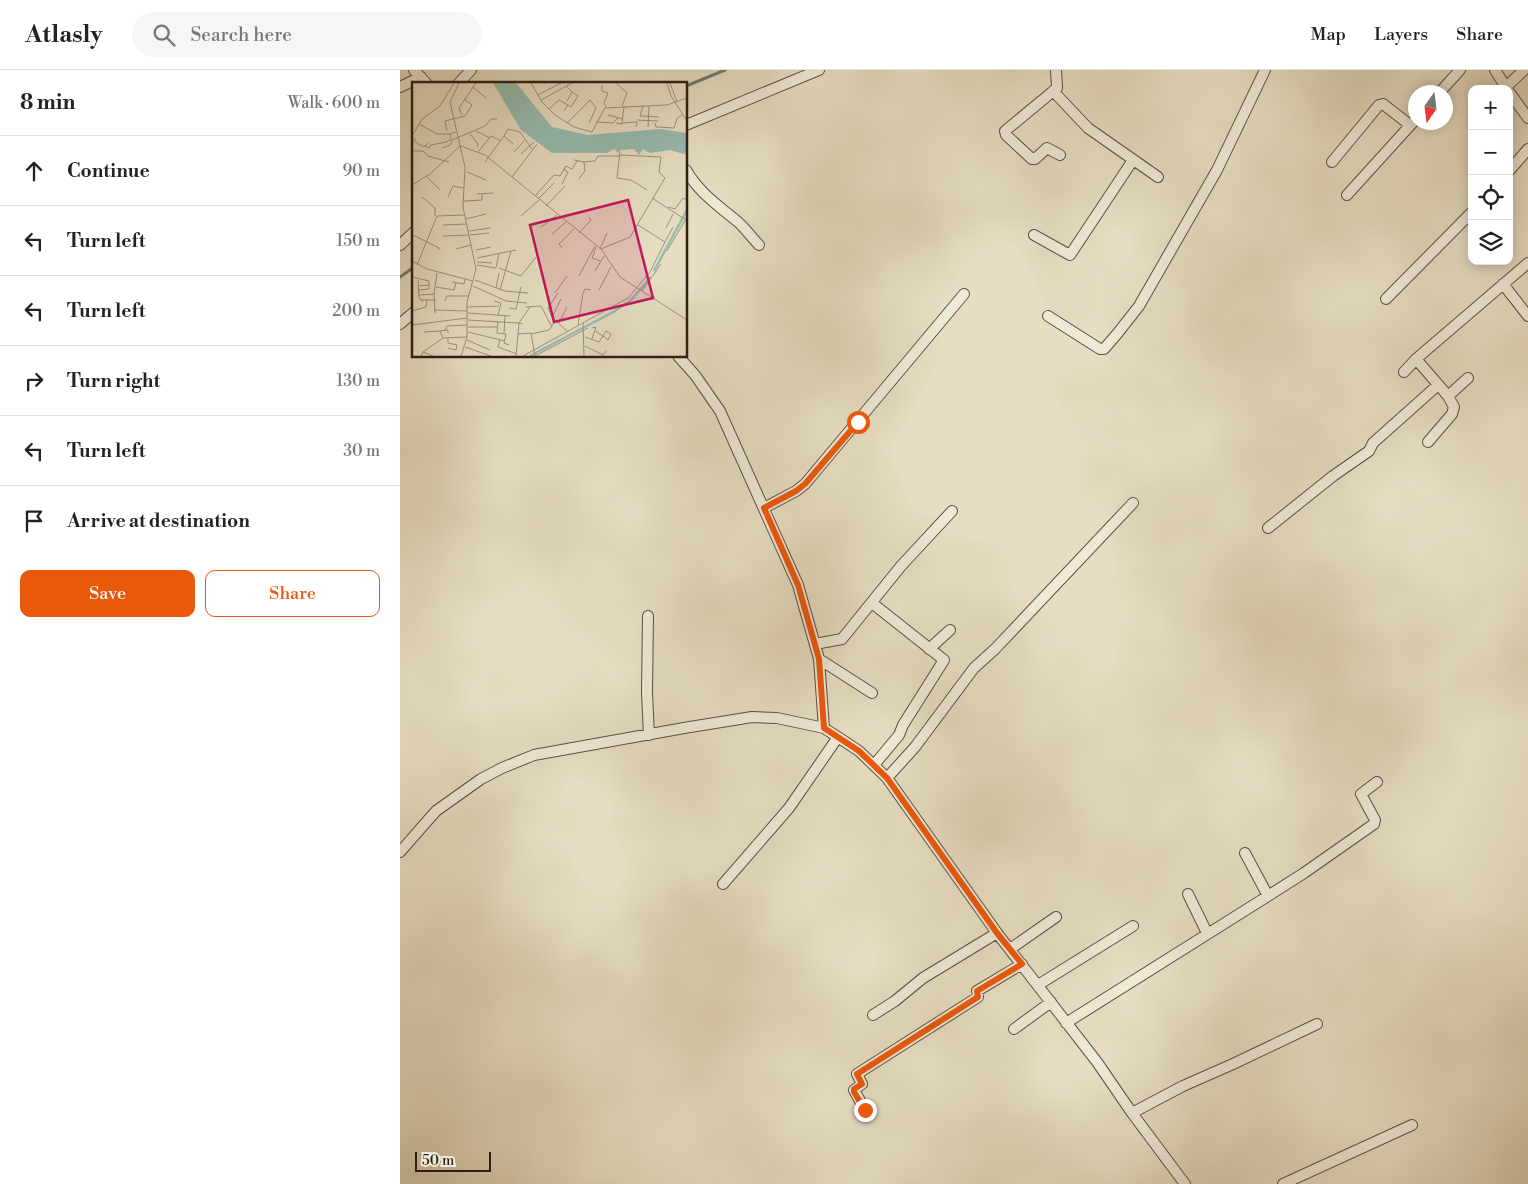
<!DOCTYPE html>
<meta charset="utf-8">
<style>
:root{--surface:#fff;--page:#f6f6f6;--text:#222;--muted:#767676;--line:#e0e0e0;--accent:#ea580c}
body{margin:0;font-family:"Libre Bodoni",serif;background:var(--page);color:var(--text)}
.controls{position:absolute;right:15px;top:15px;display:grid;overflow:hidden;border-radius:10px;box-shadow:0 2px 12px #0003}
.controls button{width:45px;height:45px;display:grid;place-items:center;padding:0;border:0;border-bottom:1px solid var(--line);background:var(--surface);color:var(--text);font:25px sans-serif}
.compass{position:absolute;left:1008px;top:15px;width:45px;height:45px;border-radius:50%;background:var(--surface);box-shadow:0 2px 12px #0003;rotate:194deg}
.scale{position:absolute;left:15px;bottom:12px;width:76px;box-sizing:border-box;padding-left:5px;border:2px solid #2f1e14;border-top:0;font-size:14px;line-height:18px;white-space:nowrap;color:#2f1e14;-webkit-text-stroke:4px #efe9d7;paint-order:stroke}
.stop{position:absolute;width:15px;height:15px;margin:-11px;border:4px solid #ea580c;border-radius:50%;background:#fff}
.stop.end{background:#ea580c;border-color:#fff;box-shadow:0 1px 5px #0008}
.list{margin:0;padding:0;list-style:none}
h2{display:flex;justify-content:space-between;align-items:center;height:65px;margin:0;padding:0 20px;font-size:21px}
h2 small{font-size:16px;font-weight:400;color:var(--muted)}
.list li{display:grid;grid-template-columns:32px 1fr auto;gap:15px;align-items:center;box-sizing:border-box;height:70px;padding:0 20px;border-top:1px solid var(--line)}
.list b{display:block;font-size:19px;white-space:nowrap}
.list em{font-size:16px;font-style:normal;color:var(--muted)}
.actions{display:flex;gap:10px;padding:15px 20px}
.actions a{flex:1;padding:11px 0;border:1px solid var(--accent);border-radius:10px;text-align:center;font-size:18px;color:var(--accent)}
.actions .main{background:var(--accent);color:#fff}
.icon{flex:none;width:28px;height:28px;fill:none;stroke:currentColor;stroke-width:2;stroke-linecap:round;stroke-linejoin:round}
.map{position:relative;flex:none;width:1128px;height:1114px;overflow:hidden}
header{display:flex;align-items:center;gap:30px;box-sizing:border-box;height:70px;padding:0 25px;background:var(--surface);border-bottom:1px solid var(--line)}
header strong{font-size:24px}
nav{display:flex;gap:28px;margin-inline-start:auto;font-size:18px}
.search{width:350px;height:45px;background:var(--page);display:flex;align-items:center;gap:12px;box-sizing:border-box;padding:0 18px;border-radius:28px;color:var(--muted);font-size:19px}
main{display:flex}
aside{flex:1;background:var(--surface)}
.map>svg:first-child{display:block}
</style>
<header>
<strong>Atlasly</strong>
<div class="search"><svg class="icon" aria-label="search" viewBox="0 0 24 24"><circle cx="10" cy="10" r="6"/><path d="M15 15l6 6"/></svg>Search here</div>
<nav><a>Map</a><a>Layers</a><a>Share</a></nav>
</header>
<main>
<aside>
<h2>8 min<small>Walk · 600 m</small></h2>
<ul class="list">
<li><svg class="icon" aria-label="ahead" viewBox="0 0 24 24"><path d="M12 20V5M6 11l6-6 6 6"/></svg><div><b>Continue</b></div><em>90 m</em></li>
<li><svg class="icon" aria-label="left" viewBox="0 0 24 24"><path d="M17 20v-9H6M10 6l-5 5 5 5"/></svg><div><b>Turn left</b></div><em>150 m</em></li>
<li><svg class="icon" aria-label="left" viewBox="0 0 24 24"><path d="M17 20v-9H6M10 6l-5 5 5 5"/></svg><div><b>Turn left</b></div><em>200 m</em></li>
<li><svg class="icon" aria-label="right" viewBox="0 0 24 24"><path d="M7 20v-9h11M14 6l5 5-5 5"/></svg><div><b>Turn right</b></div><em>130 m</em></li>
<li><svg class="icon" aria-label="left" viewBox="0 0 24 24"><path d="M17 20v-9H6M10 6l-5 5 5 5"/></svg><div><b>Turn left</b></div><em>30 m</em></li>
<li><svg class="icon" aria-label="arrive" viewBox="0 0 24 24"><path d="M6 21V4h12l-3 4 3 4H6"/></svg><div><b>Arrive at destination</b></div></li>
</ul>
<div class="actions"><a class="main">Save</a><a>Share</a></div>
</aside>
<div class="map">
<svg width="1128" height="1114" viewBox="0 0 1128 1114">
<rect width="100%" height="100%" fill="#e6ddc2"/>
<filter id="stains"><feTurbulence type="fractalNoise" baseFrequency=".004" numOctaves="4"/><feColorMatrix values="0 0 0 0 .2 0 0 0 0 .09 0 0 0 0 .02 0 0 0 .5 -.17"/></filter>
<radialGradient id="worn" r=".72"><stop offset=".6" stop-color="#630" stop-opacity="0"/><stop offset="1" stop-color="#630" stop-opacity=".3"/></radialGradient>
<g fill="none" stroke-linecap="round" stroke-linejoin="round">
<!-- stream -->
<path stroke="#6d7d72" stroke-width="3" d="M 286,16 L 325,0
M 0,207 L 14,197"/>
<!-- minor casing -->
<g stroke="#5d4e40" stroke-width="12">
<path id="minor" d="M 14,0 L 27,14
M 656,0 L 657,18 L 605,61 L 606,65 L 632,89 L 635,89 L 647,78 L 660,85
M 1095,0 L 1107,19
M 58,14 L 71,0
M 0,17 L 21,7
M 1106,17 L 1124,0
M 653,21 L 688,58 L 758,107
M 1040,22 L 1060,0
M 1109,22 L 1128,48
M 286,55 L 419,0
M 932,92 L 979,35 L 983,34 L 1010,55
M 286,100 C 299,123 319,136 338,152 C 346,159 352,168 359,175
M 1109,101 L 1128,79
M 947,125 L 1016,49
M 634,165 L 670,185 L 733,90
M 0,175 L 14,162
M 1103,214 L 1128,246
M 986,229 L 1072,142
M 648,246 L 700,279 L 704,279 L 717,264 L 739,236 L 817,100 L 865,0
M 0,254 L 14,242
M 278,286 L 295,305 L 320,341 L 398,515 L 419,589 L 424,658
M 1016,289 L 1048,326 L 1054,337 L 1052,344 L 1028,372
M 1004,302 L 1016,289 L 1128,193
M 1048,326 L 1068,308
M 364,438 L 396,421 L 405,414 L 564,224
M 868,458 L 933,406 L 969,381 L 973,373 L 1038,315
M 472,533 L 544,590 L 503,655 L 499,665 L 474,695
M 248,546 L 247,623 L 249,665
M 415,574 L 442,569 L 501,496 L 552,441
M 529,579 L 550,560
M 419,589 L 472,623
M 487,708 L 515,677 L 574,598 L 595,579 L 733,433
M 0,782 L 36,741 L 81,709 L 102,698 L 134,685 L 284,658 L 352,647 L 377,648 L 424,658 L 459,681 L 487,708 L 597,863 L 697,992 L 732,1043 L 785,1114
M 323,814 L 389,738 L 438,667
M 788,824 L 807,863
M 868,826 L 904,803 L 974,754 L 975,750 L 961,724 L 977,712
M 610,879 L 656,847
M 638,915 L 733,856
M 473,945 L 495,931 L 523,908 L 597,863
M 666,953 L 868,826 L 845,783
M 614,959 L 651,932
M 465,1040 L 454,1020 L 462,1014 L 457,1004 L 578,927 L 577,921 L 622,894
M 732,1043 L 783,1016 L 833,994 L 917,954
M 883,1114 L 1012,1055"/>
</g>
<!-- minor -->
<use href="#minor" stroke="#efe9d7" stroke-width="10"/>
</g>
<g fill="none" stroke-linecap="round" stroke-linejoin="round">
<!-- route -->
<path stroke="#ea580c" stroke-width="6" d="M 458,352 L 405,414 L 396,421 L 364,438 L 398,515 L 419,589 L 424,658 L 459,681 L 487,708 L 597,863 L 622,894 L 577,921 L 578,927 L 457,1004 L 462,1014 L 454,1019 L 454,1022 L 465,1040"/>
</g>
<!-- overview -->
<g transform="translate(12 12)">
<rect width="275" height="275" fill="#e6ddc2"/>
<path d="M 81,1 L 104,1 L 140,45 L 176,53 L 248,47 L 275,51 L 275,73 L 258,68 L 238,71 L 231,67 L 227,73 L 222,67 L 209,68 L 206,71 L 202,67 L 195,71 L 140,71 L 109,48 Z" fill="#96bcb1"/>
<path fill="none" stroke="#96bcb1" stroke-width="2.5" d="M 242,189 L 275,128M 118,274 L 203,229 L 219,218 L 239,195"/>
<path fill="none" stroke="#9d917c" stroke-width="1" d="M 47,1 L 38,20 L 53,85 L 51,125 L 64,187 L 55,220 L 55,255 L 49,274M 119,1 L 130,20 L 143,33 L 162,45 L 180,50 L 193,26 L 255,23 L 275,16M 204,1 L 215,11 L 210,24M 255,1 L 259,14 L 275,39M 258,1 L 265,20M 190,3 L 190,9 L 196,11 L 192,21 L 194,25M 61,5 L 74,16M 126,13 L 149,1M 129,18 L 160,1M 155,19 L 160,10 L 155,5M 156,23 L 159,25 L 166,14 L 160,10M 231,24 L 228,34 L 247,35M 137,27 L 147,18 L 156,23 L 152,29M 50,33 L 47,26 L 64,1M 196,33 L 211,37M 225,38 L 246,39M 184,40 L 201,41 L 206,36M 155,41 L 178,18 L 184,26 L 177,41M 204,41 L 210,42 L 212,24M 211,41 L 225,40 L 224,45M 243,41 L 244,45 L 262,46 L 265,36 L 270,33M 7,42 L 25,52 L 38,52M 236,45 L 237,24M 35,49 L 33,39 L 53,34 L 60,23 L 52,17M 64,49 L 78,56M 58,52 L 66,62 L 65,65M 0,54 L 10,37 L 28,24 L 42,1M 92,54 L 96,47 L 108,50 L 120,67M 3,56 L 2,59 L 12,65 L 16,61M 13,64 L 17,66 L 19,63 L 34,60 L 39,57 L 38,52 L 44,50M 49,64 L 73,73 L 189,167 L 218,155 L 253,96 L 247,90 L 249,75 L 208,73M 30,66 L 38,63 L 40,58 L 73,44 L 79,37 L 85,37M 1,69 L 11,69 L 16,74 L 37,80M 66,70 L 79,54 L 89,59M 102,70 L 113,58M 208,70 L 205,96 L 219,98 L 235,108M 109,72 L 122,60M 162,78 L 172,80 L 173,89 L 167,97M 73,80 L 92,54 L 101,62M 171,80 L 183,79 L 186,74 L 208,74M 154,84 L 160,87 L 165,79M 55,90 L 74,98M 15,95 L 28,108M 100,95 L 125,62M 150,102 L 156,90 L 152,88 L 154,84M 0,103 L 18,92 L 48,64M 65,112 L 81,111M 123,114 L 142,93 L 148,94 L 154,84M 10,115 L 23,126 L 23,134M 36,115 L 41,104 L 52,106M 240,116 L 274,138M 126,117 L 142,101M 52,119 L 70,118 L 70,112M 134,124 L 153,104M 256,125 L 263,127 L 271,116 L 275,118M 109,134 L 127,118M 54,137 L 74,132M 31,143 L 54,142M 226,143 L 253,160 L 261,145M 129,145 L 145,133M 254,146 L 261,132M 57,149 L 79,146M 167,151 L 179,138 L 177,135M 140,152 L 154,140M 1,153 L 27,166 L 27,168M 58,153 L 77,151M 31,154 L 57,153M 184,165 L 180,176 L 188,179M 150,166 L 147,162 L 162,147M 44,167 L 59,163M 188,167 L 195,151M 189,167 L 208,195 L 275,238M 64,168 L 79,165M 255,169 L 275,135M 65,176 L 104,168M 0,179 L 15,187 L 61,199M 65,180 L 80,181M 5,183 L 25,134 L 52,133M 65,183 L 84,186 L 87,171M 87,186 L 109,194 L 124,175M 183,189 L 192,174M 167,194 L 183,164M 0,195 L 17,199 L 17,203 L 6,204M 6,198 L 7,215 L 11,220M 63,198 L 93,209 L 116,211M 40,200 L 52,202 L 53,197M 61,204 L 94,219 L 115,221M 24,205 L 42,208 L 44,201M 84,206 L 87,191M 6,208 L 17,207 L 17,203M 88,208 L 99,169M 187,208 L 199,185M 230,209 L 249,182M 143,211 L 155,194M 146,211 L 136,226 L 140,235 L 156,250M 22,212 L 23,231M 7,213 L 22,212 L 25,191M 8,218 L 24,218M 33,219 L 35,214 L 57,214M 82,219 L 89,221 L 86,233M 55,225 L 87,224M 114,225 L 129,224 L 140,245M 97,226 L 104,227 L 109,205M 23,228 L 55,229M 0,229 L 14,225 L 15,218M 56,231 L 98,234M 140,235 L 149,217M 56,238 L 107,241 L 106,252 L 119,251 L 123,274M 86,239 L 85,251 L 94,252 L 92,261 L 97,263M 147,241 L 155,225M 171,241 L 172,274M 111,242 L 107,241 L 118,225M 0,243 L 55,236M 166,243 L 171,211 L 173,207 L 179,208M 56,245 L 86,245M 180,246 L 184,245 L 180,257M 33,248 L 35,244 L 55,243M 12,250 L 28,249M 56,250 L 93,259M 92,251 L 93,233M 119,252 L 137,248 L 144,238M 173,255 L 187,260 L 191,254 L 196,258 L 199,252 L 194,249 L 191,254 L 183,249M 31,256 L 28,249 L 36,248 L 36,251M 55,258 L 78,268M 88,258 L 86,265 L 105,272M 173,264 L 191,273 L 194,269M 53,265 L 79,274M 36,266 L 44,268 L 45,263 L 36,261 L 36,256M 11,270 L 31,256 L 55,255M 9,274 L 11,270 L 21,274M 104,274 L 106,252M 111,274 L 216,216 L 238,190 L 253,160M 123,274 L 176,246"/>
<path fill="#c2185b" fill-opacity="0.15" stroke="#c2185b" stroke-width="2.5" d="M 216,118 L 241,216 L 142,240 L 118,143 Z"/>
<rect width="275" height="275" fill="none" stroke="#2f1e14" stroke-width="2.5"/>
</g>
<rect width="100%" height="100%" filter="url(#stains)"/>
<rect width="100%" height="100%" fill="url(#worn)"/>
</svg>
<div class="controls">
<button>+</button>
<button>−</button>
<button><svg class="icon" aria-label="locate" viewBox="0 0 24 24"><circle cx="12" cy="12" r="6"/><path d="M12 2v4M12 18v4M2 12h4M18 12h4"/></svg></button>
<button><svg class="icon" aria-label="layers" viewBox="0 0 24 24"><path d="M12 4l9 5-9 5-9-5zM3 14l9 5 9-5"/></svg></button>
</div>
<svg class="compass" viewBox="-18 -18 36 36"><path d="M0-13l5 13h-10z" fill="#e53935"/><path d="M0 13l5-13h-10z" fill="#767676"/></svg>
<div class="scale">50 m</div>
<div class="stop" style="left:458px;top:352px"></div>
<div class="stop end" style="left:465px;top:1040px"></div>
</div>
</main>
